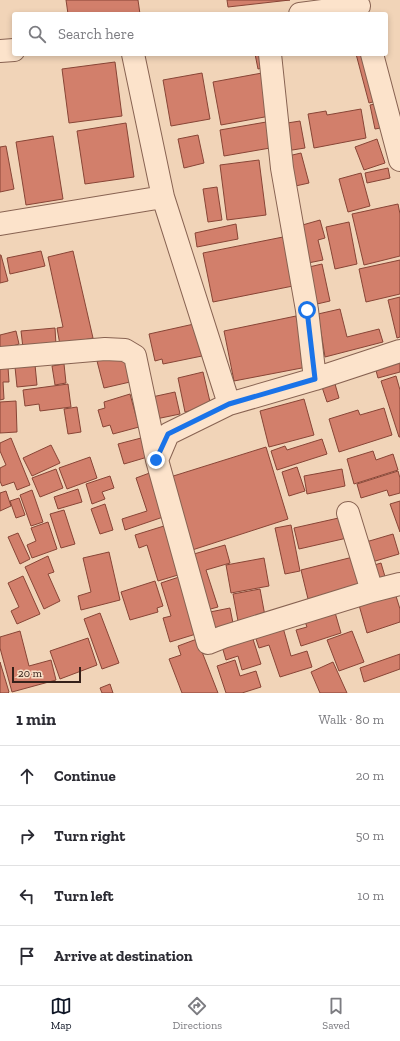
<!DOCTYPE html>
<meta charset="utf-8">
<style>
:root{--surface:#fff;--page:#f2f2f3;--text:#2b2b33;--muted:#7c7c81;--line:#e1e1e2;--accent:#111827}
body{margin:0;font-family:"Zilla Slab",serif;background:var(--page);color:var(--text)}
.scale{position:absolute;left:12px;bottom:10px;width:69px;box-sizing:border-box;padding-left:4px;border:2px solid #352019;border-top:0;font-size:11px;line-height:14px;white-space:nowrap;color:#352019;-webkit-text-stroke:3px #f8e0c8;paint-order:stroke}
.stop{position:absolute;width:12px;height:12px;margin:-9px;border:3px solid #1a73e8;border-radius:50%;background:#fff}
.stop.end{background:#1a73e8;border-color:#fff;box-shadow:0 1px 4px #0008}
.list{margin:0;padding:0;list-style:none}
h2{display:flex;justify-content:space-between;align-items:center;height:52px;margin:0;padding:0 16px;font-size:17px}
h2 small{font-size:13px;font-weight:400;color:var(--muted)}
.list li{display:grid;grid-template-columns:26px 1fr auto;gap:12px;align-items:center;box-sizing:border-box;height:60px;padding:0 16px;border-top:1px solid var(--line)}
.list b{display:block;font-size:15px;white-space:nowrap}
.list em{font-size:13px;font-style:normal;color:var(--muted)}
.icon{flex:none;width:22px;height:22px;fill:none;stroke:currentColor;stroke-width:2;stroke-linecap:round;stroke-linejoin:round}
.map{position:relative;flex:none;width:400px;height:693px;overflow:hidden}
.search{position:absolute;background:var(--surface);box-shadow:0 2px 6px #0003;left:12px;right:12px;top:12px;height:44px;display:flex;align-items:center;gap:10px;box-sizing:border-box;padding:0 14px;border-radius:4px;color:var(--muted);font-size:15px}
.sheet{height:292px;background:var(--surface)}
nav{display:flex;justify-content:space-around;align-items:center;box-sizing:border-box;height:56px;border-top:1px solid var(--line);background:var(--surface);font-size:11px;color:var(--muted)}
nav a{display:grid;justify-items:center;gap:2px}
nav .on{color:var(--accent)}
.map>svg:first-child{display:block}
</style>
<div class="map">
<svg width="400" height="693" viewBox="0 0 400 693">
<rect width="100%" height="100%" fill="#f1d4b8"/>
<!-- building -->
<path fill="#d27f6b" stroke="#884536" d="M 66,0 L 138,0 L 140,14 L 68,14 Z
M 227,0 L 290,0 L 228,7 Z
M 255,54 L 263,54 L 266,67 L 258,69 Z
M 356,54 L 368,54 L 380,100 L 369,103 Z
M 115,62 L 122,116 L 69,123 L 62,69 Z
M 202,73 L 210,119 L 171,126 L 163,80 Z
M 262,73 L 270,116 L 221,125 L 213,82 Z
M 380,103 L 386,127 L 375,129 L 370,105 Z
M 361,109 L 366,138 L 314,148 L 308,114 L 326,111 L 327,115 Z
M 272,121 L 276,147 L 224,156 L 220,130 Z
M 300,121 L 305,148 L 286,151 L 281,124 Z
M 126,123 L 134,177 L 85,184 L 77,131 Z
M 198,135 L 204,163 L 184,168 L 178,139 Z
M 53,136 L 63,199 L 26,205 L 16,142 Z
M 377,139 L 385,163 L 364,170 L 355,147 Z
M 6,146 L 14,189 L 0,192 L 0,147 Z
M 301,153 L 309,183 L 291,187 L 284,157 Z
M 259,160 L 266,215 L 227,220 L 220,165 Z
M 388,168 L 390,178 L 367,183 L 365,173 Z
M 361,173 L 370,206 L 348,212 L 339,179 Z
M 217,187 L 222,220 L 208,222 L 203,189 Z
M 398,204 L 400,214 L 400,256 L 364,265 L 352,214 Z
M 320,220 L 325,238 L 318,240 L 323,260 L 308,263 L 299,226 Z
M 349,222 L 357,264 L 335,269 L 326,227 Z
M 236,224 L 238,239 L 197,247 L 195,233 Z
M 283,237 L 293,286 L 213,302 L 203,253 Z
M 41,251 L 45,266 L 10,274 L 7,258 Z
M 73,251 L 93,338 L 60,345 L 57,328 L 63,327 L 48,257 Z
M 0,255 L 1,255 L 8,281 L 0,283 Z
M 400,260 L 400,294 L 366,302 L 359,269 Z
M 322,264 L 330,301 L 317,304 L 309,267 Z
M 400,297 L 400,337 L 397,338 L 388,300 Z
M 340,309 L 347,337 L 379,329 L 383,342 L 325,357 L 318,314 Z
M 296,316 L 307,367 L 234,381 L 224,331 Z
M 194,324 L 202,356 L 163,364 L 162,359 L 155,361 L 149,334 Z
M 55,328 L 56,345 L 23,348 L 21,331 Z
M 16,331 L 19,344 L 0,350 L 0,335 Z
M 124,355 L 130,382 L 104,388 L 97,361 Z
M 400,356 L 400,372 L 378,378 L 374,363 Z
M 64,364 L 66,383 L 55,385 L 52,366 Z
M 35,365 L 37,385 L 17,387 L 15,367 Z
M 8,367 L 9,382 L 3,382 L 4,399 L 0,400 L 0,368 Z
M 203,372 L 211,406 L 185,412 L 178,378 Z
M 396,376 L 400,390 L 400,437 L 399,437 L 381,381 Z
M 333,377 L 339,398 L 327,402 L 320,381 Z
M 68,384 L 71,407 L 40,411 L 39,404 L 25,406 L 23,390 Z
M 175,392 L 180,414 L 156,419 L 152,397 Z
M 130,394 L 139,427 L 113,434 L 110,425 L 103,427 L 98,410 L 105,408 L 104,402 Z
M 304,399 L 314,435 L 269,447 L 260,411 Z
M 16,401 L 17,432 L 0,433 L 0,402 Z
M 77,407 L 81,432 L 68,434 L 64,409 Z
M 384,408 L 392,435 L 339,452 L 329,419 L 358,410 L 360,415 Z
M 145,437 L 151,456 L 124,464 L 118,444 Z
M 11,438 L 30,485 L 17,490 L 14,482 L 2,486 L 0,481 L 0,468 L 6,465 L 0,451 L 0,443 Z
M 322,439 L 327,454 L 277,470 L 271,451 L 285,446 L 287,450 Z
M 51,445 L 60,463 L 32,476 L 23,458 Z
M 266,447 L 288,519 L 186,552 L 167,478 Z
M 373,451 L 376,460 L 393,454 L 398,470 L 354,484 L 347,459 Z
M 90,457 L 97,478 L 67,489 L 59,468 Z
M 297,467 L 305,491 L 289,496 L 282,472 Z
M 56,469 L 63,488 L 40,497 L 32,478 Z
M 342,469 L 345,486 L 307,494 L 304,476 Z
M 155,471 L 169,515 L 125,530 L 122,519 L 147,511 L 136,478 Z
M 398,471 L 400,478 L 400,493 L 389,496 L 387,490 L 361,498 L 357,484 Z
M 110,476 L 114,488 L 102,492 L 105,499 L 92,504 L 86,484 Z
M 78,489 L 82,502 L 58,509 L 54,497 Z
M 32,490 L 43,522 L 31,526 L 20,495 Z
M 6,491 L 11,506 L 0,511 L 0,493 Z
M 19,498 L 25,515 L 16,518 L 10,501 Z
M 400,501 L 400,532 L 390,504 Z
M 105,504 L 113,530 L 100,534 L 91,509 Z
M 64,510 L 75,544 L 61,548 L 50,514 Z
M 343,517 L 347,538 L 299,549 L 294,528 Z
M 48,522 L 57,549 L 32,558 L 27,545 L 36,541 L 31,528 Z
M 291,525 L 300,571 L 285,574 L 275,528 Z
M 164,526 L 178,575 L 158,581 L 147,545 L 139,548 L 135,535 Z
M 18,533 L 30,559 L 20,564 L 8,537 Z
M 393,534 L 399,554 L 372,562 L 366,542 Z
M 225,545 L 230,563 L 206,570 L 218,607 L 203,611 L 187,556 Z
M 109,552 L 120,600 L 81,610 L 78,596 L 91,592 L 83,558 Z
M 48,556 L 54,572 L 48,574 L 60,601 L 44,609 L 25,567 Z
M 353,557 L 362,590 L 309,603 L 301,570 Z
M 264,558 L 269,586 L 231,593 L 226,565 Z
M 381,563 L 386,580 L 376,584 L 371,566 Z
M 23,576 L 40,614 L 17,624 L 11,611 L 19,607 L 8,583 Z
M 179,577 L 196,634 L 170,642 L 163,618 L 171,616 L 161,583 Z
M 155,581 L 163,606 L 157,608 L 158,612 L 130,620 L 121,592 Z
M 260,589 L 265,616 L 238,621 L 233,594 Z
M 395,593 L 400,609 L 400,622 L 367,633 L 359,605 Z
M 230,608 L 234,628 L 208,633 L 205,613 Z
M 334,609 L 341,633 L 301,646 L 296,630 L 307,627 L 304,619 Z
M 100,613 L 119,663 L 102,669 L 84,619 Z
M 282,624 L 291,656 L 307,651 L 312,667 L 280,677 L 269,645 L 259,648 L 254,633 Z
M 20,631 L 29,666 L 51,660 L 56,680 L 12,692 L 0,648 L 0,637 Z
M 352,631 L 364,662 L 339,671 L 327,640 Z
M 251,633 L 261,664 L 242,670 L 238,656 L 226,660 L 221,643 Z
M 88,638 L 97,665 L 60,679 L 50,651 Z
M 197,639 L 218,693 L 182,693 L 169,659 L 181,655 L 178,646 Z
M 400,654 L 400,669 L 364,682 L 360,668 Z
M 235,660 L 240,676 L 256,671 L 261,687 L 242,693 L 226,693 L 217,666 Z
M 0,662 L 9,692 L 8,693 L 0,693 Z
M 333,662 L 347,693 L 320,693 L 311,672 Z
M 110,684 L 113,693 L 102,693 L 100,688 Z"/>
<g fill="none" stroke-linecap="round" stroke-linejoin="round">
<!-- minor casing -->
<g stroke="#886352" stroke-width="24">
<path id="minor" d="M 300,14 L 359,6
M 0,51 L 14,50
M 133,54 L 163,197 L 229,404
M 270,54 L 282,168 L 307,310 L 315,379
M 372,54 L 400,160
M 0,224 L 163,197
M 0,358 L 105,349 L 125,350 L 135,356 L 157,460 L 168,434 L 229,404 L 315,379 L 400,351
M 157,460 L 208,643 L 223,637 L 372,591 L 400,584
M 348,513 L 372,591"/>
</g>
<!-- minor -->
<use href="#minor" stroke="#fce3cb" stroke-width="22"/>
</g>
<g fill="none" stroke-linecap="round" stroke-linejoin="round">
<!-- route -->
<path stroke="#1a73e8" stroke-width="5" d="M 156,460 L 168,434 L 229,404 L 315,379 L 307,310"/>
</g>
</svg>
<div class="scale">20 m</div>
<div class="stop" style="left:307px;top:310px"></div>
<div class="stop end" style="left:156px;top:460px"></div>
<div class="search"><svg class="icon" aria-label="search" viewBox="0 0 24 24"><circle cx="10" cy="10" r="6"/><path d="M15 15l6 6"/></svg>Search here</div>
</div>
<section class="sheet">
<h2>1 min<small>Walk · 80 m</small></h2>
<ul class="list">
<li><svg class="icon" aria-label="ahead" viewBox="0 0 24 24"><path d="M12 20V5M6 11l6-6 6 6"/></svg><div><b>Continue</b></div><em>20 m</em></li>
<li><svg class="icon" aria-label="right" viewBox="0 0 24 24"><path d="M7 20v-9h11M14 6l5 5-5 5"/></svg><div><b>Turn right</b></div><em>50 m</em></li>
<li><svg class="icon" aria-label="left" viewBox="0 0 24 24"><path d="M17 20v-9H6M10 6l-5 5 5 5"/></svg><div><b>Turn left</b></div><em>10 m</em></li>
<li><svg class="icon" aria-label="arrive" viewBox="0 0 24 24"><path d="M6 21V4h12l-3 4 3 4H6"/></svg><div><b>Arrive at destination</b></div></li>
</ul>
</section>
<nav>
<a class="on"><svg class="icon" aria-label="map" viewBox="0 0 24 24"><path d="M3 6l6-2 6 2 6-2v14l-6 2-6-2-6 2zM9 4v14M15 6v14"/></svg>Map</a>
<a><svg class="icon" aria-label="directions" viewBox="0 0 24 24"><path d="M12 3l9 9-9 9-9-9zM9 14v-3h6M13 9l2 2-2 2"/></svg>Directions</a>
<a><svg class="icon" aria-label="saved" viewBox="0 0 24 24"><path d="M7 4h10v16l-5-4-5 4z"/></svg>Saved</a>
</nav>
